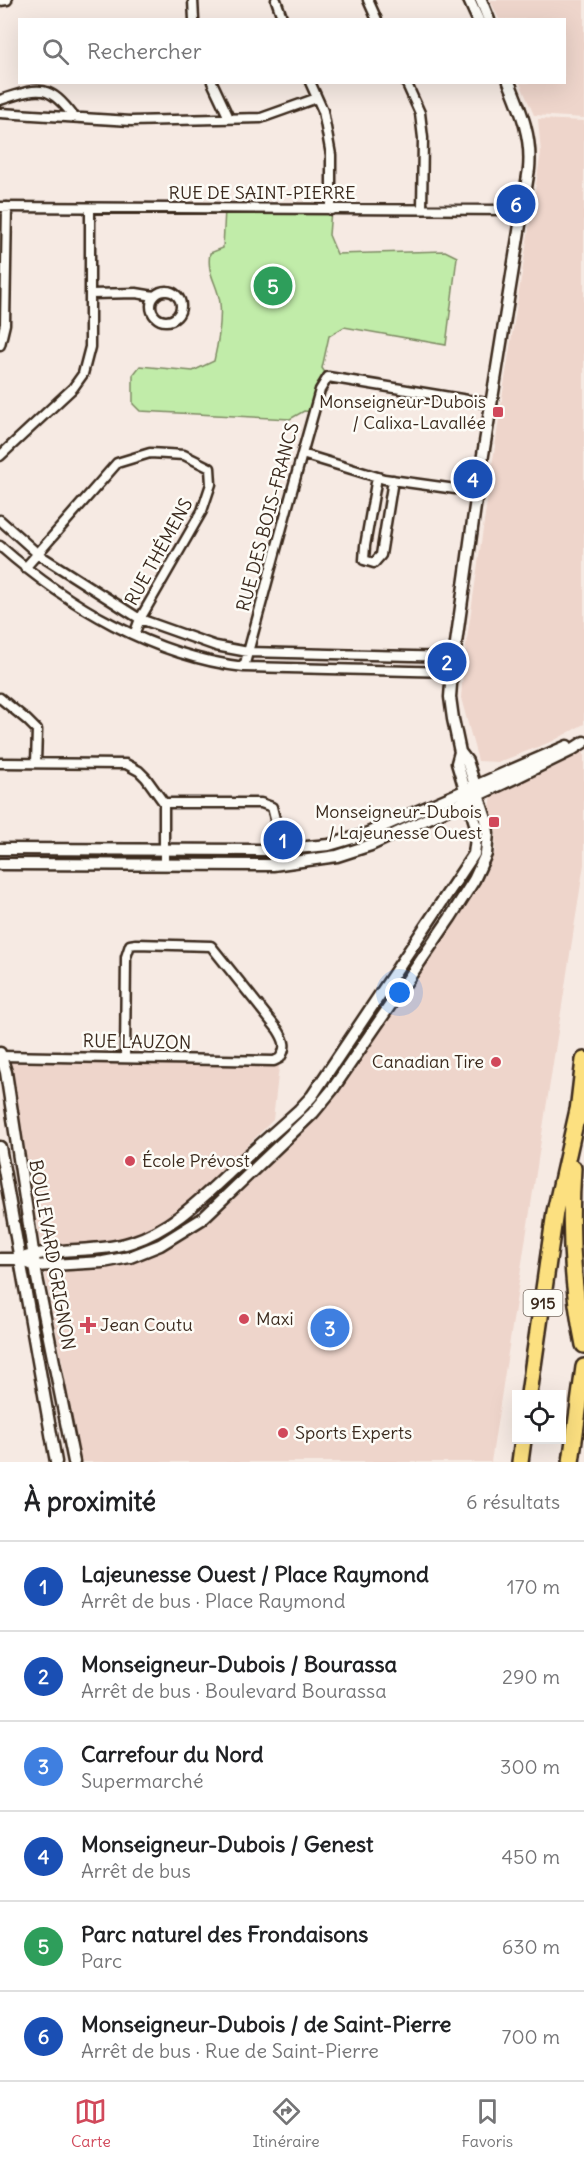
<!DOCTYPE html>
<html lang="fr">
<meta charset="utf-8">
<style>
:root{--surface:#fff;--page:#f6f6f6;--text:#202124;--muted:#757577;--line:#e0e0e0;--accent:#d1495b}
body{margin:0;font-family:Delius,sans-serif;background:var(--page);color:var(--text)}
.controls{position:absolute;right:18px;bottom:18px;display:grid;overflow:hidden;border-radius:0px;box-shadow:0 6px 24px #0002}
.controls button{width:54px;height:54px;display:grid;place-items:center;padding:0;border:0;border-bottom:2px solid var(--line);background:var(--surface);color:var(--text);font:30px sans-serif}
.you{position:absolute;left:400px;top:993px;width:21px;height:21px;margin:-15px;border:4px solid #fff;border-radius:50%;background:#1a73e8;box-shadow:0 0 0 9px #1a73e833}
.badge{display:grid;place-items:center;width:39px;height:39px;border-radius:50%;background:var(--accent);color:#fff;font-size:20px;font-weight:700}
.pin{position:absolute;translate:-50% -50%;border:3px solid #fff;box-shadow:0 2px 6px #0006}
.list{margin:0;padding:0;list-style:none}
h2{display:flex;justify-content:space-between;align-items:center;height:78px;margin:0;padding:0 24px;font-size:26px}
h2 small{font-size:20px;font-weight:400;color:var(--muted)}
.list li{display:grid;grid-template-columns:39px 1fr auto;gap:18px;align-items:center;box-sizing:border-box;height:90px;padding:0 24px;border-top:2px solid var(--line)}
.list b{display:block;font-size:22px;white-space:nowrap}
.list p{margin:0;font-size:20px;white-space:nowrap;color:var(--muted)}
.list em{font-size:20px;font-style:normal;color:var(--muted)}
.icon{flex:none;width:33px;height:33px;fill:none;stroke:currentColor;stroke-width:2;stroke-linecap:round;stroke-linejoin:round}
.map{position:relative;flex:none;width:584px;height:1462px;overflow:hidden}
.search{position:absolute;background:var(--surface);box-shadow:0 6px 24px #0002;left:18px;right:18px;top:18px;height:66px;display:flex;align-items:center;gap:15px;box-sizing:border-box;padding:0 21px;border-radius:0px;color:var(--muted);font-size:22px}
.sheet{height:618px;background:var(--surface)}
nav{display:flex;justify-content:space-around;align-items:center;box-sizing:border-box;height:84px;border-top:2px solid var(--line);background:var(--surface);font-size:16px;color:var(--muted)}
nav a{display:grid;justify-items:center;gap:3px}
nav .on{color:var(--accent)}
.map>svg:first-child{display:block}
</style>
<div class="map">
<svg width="584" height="1462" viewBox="0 0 584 1462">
<rect width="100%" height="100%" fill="#f6eae3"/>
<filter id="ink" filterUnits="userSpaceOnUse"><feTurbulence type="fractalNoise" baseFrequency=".0167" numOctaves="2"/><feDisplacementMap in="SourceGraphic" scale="12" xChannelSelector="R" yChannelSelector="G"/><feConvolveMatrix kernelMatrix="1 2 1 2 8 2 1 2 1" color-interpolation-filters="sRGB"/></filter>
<g filter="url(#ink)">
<!-- built -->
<path fill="#eed5cb" d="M 490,0 L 584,0 L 584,118 L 534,115 L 520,83 L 564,82 L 564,20 L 499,19 Z
M 538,119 L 584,121 L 584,724 L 553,741 L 499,762 L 478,761 L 461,698 L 464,660 L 502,398 L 541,153 Z
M 584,750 L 584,864 L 491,1462 L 81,1462 L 45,1273 L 129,1261 L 161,1252 L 182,1240 L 219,1212 L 313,1118 L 459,913 L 488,868 L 495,850 L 496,832 L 490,807 L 492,795 L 495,792 L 555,767 Z
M 10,1062 L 279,1066 L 273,1120 L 191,1202 L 161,1230 L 122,1244 L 42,1250 Z"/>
<!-- green -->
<path fill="#c1eca9" stroke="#7e8b64" stroke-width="1.5" d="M 225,209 L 331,210 L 329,235 L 337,254 L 445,251 L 457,257 L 446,345 L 344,327 L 329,336 L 322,368 L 328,377 L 314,412 L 304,411 L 290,419 L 140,411 L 133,404 L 133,375 L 140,366 L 193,371 L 214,361 C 218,343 222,322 220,303 C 218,284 206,274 210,253 L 223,248 Z"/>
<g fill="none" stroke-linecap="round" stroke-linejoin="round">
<!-- minor casing -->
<g stroke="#3b2a1e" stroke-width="13">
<path id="minor" d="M 193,0 L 194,20
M 276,0 L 283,20
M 368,0 L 377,20
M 0,1 L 7,0
M 212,82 L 229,118
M 310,82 L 323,111 L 331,155 L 331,210
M 406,82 L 420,113 L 423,138 L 422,209
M 0,100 C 38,88 48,82 74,117
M 0,113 L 131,121 L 261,118 L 317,98
M 0,207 L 523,210
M151 306a15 15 0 1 1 30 0a15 15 0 1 1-30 0Z
M 91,294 L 136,293 L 154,296
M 0,345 L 5,324 L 7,207
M 302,454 L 384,479 L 477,492
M 0,456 L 73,388 L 83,374 L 90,347 L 90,208
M 377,477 L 365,546 L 364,560 L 374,563 L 381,555 L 393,480
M 0,520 L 38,554 L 140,619 L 216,646 L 248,652 L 453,657
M 0,546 C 68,606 153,656 244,667 L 452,672
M 25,568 L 117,463 L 150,453 L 184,455 L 210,468 L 211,484 L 202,511 L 140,619 L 134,635
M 244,667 L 302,454 L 320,390 L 328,377 L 492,404
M 0,698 L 27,720 L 37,730 L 36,763
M 0,763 L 126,764 L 139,771 L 146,778 L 164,803 L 164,865
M 164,803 L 261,803 L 272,807 L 275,819 L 273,865
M 0,1056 L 274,1061 L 280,1058 C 287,1047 285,1041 278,1030 L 211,946 L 136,944 L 130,945 L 126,957 L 125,1058"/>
</g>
<!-- tertiary casing -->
<g stroke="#3b2a1e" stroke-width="15">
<path id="tertiary" d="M 469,0 L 478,20
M 481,0 L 489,20
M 0,849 L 274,850 L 329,845 L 363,835 L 567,746
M 0,864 L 273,865 L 337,856 L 371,845 L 515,778 L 570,751 L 584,742
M 0,1053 L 6,1072 L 37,1278 L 74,1462
M 0,1147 L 56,1462
M 0,1259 L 19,1259 L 35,1266 L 103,1262 L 130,1257 L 160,1245 L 202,1219 L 313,1113 L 332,1090 L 450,918 L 474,880 L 486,854 L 488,833 L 486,819 L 467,761 L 460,752 L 453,719 L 450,697 L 452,672 L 477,492 L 529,169 C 532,137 521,111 509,82
M 19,1259 C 55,1246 95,1254 132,1242 C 172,1229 201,1199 231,1171 C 254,1150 277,1130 299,1110 L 312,1096 L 474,854 L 477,830 L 457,763 L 460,752"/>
</g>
<!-- motorway casing -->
<g stroke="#3b2a1e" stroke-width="20">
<path id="motorway" d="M 577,1120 L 584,1060
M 573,1168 C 569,1227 572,1287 584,1345
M 529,1394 L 555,1212 L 578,1110
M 520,1462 L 523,1440
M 571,1462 L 584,1367"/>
</g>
<!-- minor -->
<use href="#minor" stroke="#fdfcf7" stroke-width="8"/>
<!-- tertiary -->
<use href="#tertiary" stroke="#fdfcf7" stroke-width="10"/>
<!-- motorway -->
<use href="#motorway" stroke="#fce080" stroke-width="15"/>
</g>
</g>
<!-- markers -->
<g fill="#d1495b" stroke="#fdfcf7" stroke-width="2">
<rect x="492" y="406" width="12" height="12" rx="3"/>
<rect x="488" y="816" width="12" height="12" rx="3"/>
<circle cx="496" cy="1062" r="6"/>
<circle cx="130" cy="1161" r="6"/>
<circle cx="244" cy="1319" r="6"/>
<path d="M85 1316h6v6h6v6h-6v6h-6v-6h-6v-6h6z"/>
<circle cx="283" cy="1433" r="6"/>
</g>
<g text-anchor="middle" stroke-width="5" stroke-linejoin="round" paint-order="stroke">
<!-- shield labels -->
<rect fill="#fdfcf7" stroke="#75695f" stroke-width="1.5" x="523.5" y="1290" width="39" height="26" rx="4.5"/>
<g font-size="16" font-weight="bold" fill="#3b2a1e">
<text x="543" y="1309">915</text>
</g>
<!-- street labels -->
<g font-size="18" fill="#3b2a1e" stroke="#fdfcf7">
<text x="262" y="199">RUE DE SAINT-PIERRE</text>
<text transform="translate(268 517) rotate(-75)" y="6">RUE DES BOIS-FRANCS</text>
<text transform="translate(159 552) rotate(-61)" y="6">RUE THÉMENS</text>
<text transform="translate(137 1042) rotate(1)" y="6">RUE LAUZON</text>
<text transform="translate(52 1255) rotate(80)" y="6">BOULEVARD GRIGNON</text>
</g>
<!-- poi labels -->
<g font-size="18" fill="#3b2a1e" stroke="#fdfcf7" text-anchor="start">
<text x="486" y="408" text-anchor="end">Monseigneur-Dubois<tspan x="486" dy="21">/ Calixa-Lavallée</tspan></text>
<text x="482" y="818" text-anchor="end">Monseigneur-Dubois<tspan x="482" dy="21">/ Lajeunesse Ouest</tspan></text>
<text x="484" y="1068" text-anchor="end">Canadian Tire</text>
<text x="142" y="1167">École Prévost</text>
<text x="256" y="1325">Maxi</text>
<text x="100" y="1331">Jean Coutu</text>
<text x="295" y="1439">Sports Experts</text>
</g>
</g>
</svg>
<div class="controls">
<button><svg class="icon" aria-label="locate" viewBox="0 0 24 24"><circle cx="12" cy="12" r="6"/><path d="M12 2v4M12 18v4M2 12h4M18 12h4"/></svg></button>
</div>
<div class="you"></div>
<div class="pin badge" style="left:283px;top:840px;background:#1a4fb4">1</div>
<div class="pin badge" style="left:447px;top:662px;background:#1a4fb4">2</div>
<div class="pin badge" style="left:330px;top:1328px;background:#3f7fe0">3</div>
<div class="pin badge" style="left:473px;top:479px;background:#1a4fb4">4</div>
<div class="pin badge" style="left:273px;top:286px;background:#2e9e5b">5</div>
<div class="pin badge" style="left:516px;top:204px;background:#1a4fb4">6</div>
<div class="search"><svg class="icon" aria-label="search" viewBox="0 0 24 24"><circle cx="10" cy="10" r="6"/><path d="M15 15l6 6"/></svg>Rechercher</div>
</div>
<section class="sheet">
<h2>À proximité<small>6 résultats</small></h2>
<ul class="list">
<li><span class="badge" style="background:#1a4fb4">1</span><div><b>Lajeunesse Ouest / Place Raymond</b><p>Arrêt de bus · Place Raymond</p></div><em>170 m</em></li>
<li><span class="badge" style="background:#1a4fb4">2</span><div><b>Monseigneur-Dubois / Bourassa</b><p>Arrêt de bus · Boulevard Bourassa</p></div><em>290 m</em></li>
<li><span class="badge" style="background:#3f7fe0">3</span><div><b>Carrefour du Nord</b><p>Supermarché</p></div><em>300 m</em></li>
<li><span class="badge" style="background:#1a4fb4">4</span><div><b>Monseigneur-Dubois / Genest</b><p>Arrêt de bus</p></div><em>450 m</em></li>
<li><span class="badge" style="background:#2e9e5b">5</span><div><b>Parc naturel des Frondaisons</b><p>Parc</p></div><em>630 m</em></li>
<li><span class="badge" style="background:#1a4fb4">6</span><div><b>Monseigneur-Dubois / de Saint-Pierre</b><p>Arrêt de bus · Rue de Saint-Pierre</p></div><em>700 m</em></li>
</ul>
</section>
<nav>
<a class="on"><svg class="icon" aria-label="map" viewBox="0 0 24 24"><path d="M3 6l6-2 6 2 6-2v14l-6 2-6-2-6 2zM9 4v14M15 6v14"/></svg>Carte</a>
<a><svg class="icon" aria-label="directions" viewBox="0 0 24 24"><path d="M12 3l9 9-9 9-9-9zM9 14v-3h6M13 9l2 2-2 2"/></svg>Itinéraire</a>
<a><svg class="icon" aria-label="saved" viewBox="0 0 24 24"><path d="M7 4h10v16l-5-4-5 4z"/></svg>Favoris</a>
</nav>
